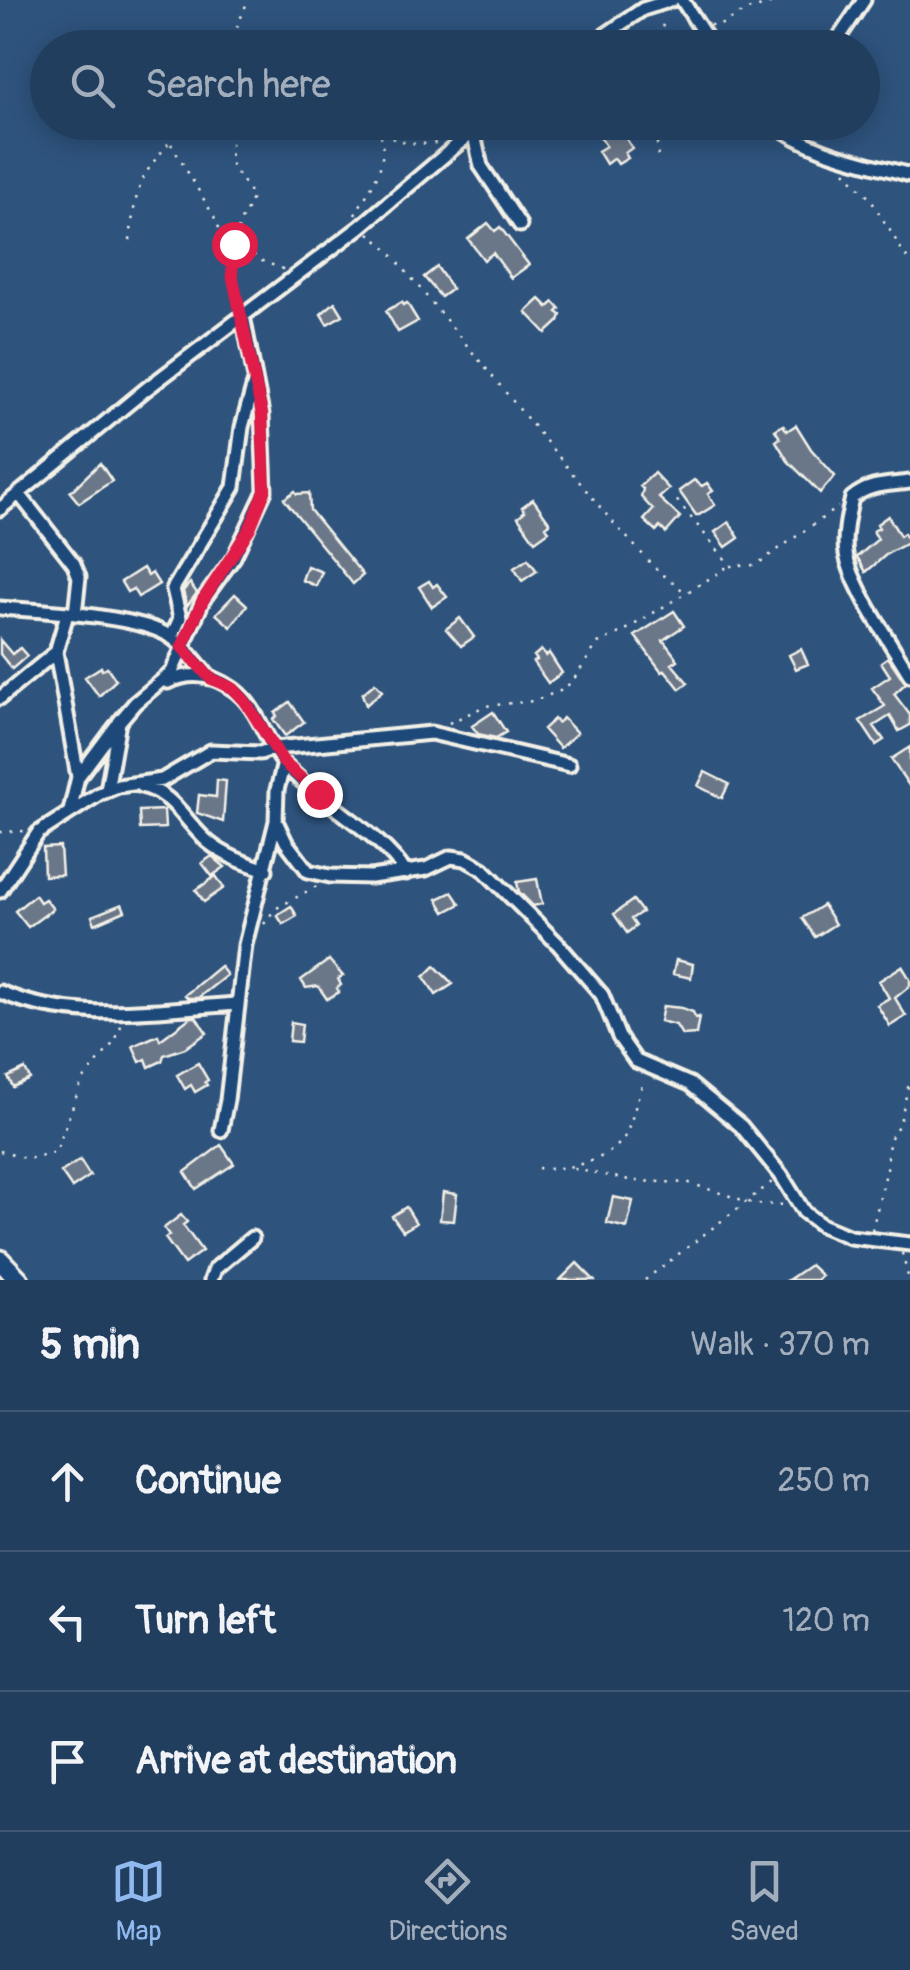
<!DOCTYPE html>
<meta charset="utf-8">
<style>
:root{--surface:#223e5e;--page:#2e4967;--text:#f1f3f6;--muted:#a2aebc;--line:#3f5773;--accent:#90b9f0}
body{margin:0;font-family:Pangolin,sans-serif;background:var(--page);color:var(--text)}
.stop{position:absolute;width:30px;height:30px;margin:-22px;border:8px solid #e11d48;border-radius:50%;background:#fff}
.stop.end{background:#e11d48;border-color:#fff;box-shadow:0 2px 10px #0008}
.list{margin:0;padding:0;list-style:none}
h2{display:flex;justify-content:space-between;align-items:center;height:130px;margin:0;padding:0 40px;font-size:42px}
h2 small{font-size:32px;font-weight:400;color:var(--muted)}
.list li{display:grid;grid-template-columns:65px 1fr auto;gap:30px;align-items:center;box-sizing:border-box;height:140px;padding:0 40px;border-top:2px solid var(--line)}
.list b{display:block;font-size:38px;white-space:nowrap}
.list em{font-size:32px;font-style:normal;color:var(--muted)}
.icon{flex:none;width:55px;height:55px;fill:none;stroke:currentColor;stroke-width:2;stroke-linecap:round;stroke-linejoin:round}
.map{position:relative;flex:none;width:910px;height:1280px;overflow:hidden}
.search{position:absolute;background:var(--surface);box-shadow:0 5px 25px #0003;left:30px;right:30px;top:30px;height:110px;display:flex;align-items:center;gap:25px;box-sizing:border-box;padding:0 35px;border-radius:55px;color:var(--muted);font-size:38px}
.sheet{height:550px;background:var(--surface)}
nav{display:flex;justify-content:space-around;align-items:center;box-sizing:border-box;height:140px;border-top:2px solid var(--line);background:var(--surface);font-size:28px;color:var(--muted)}
nav a{display:grid;justify-items:center;gap:5px}
nav .on{color:var(--accent)}
.map>svg:first-child{display:block}
</style>
<div class="map">
<svg width="910" height="1280" viewBox="0 0 910 1280">
<rect width="100%" height="100%" fill="#2e537d"/>
<filter id="ink" filterUnits="userSpaceOnUse"><feTurbulence type="fractalNoise" baseFrequency=".01" numOctaves="2"/><feDisplacementMap in="SourceGraphic" scale="20" xChannelSelector="R" yChannelSelector="G"/><feConvolveMatrix kernelMatrix="1 2 1 2 8 2 1 2 1" color-interpolation-filters="sRGB"/></filter>
<g filter="url(#ink)">
<!-- building -->
<path fill="#6b7789" stroke="#f4f1e8" stroke-width="2.5" d="M 589,122 L 616,122 L 632,148 L 625,153 L 628,158 L 618,164 L 614,158 L 606,164 L 598,151 L 606,146 Z
M 488,223 L 495,231 L 500,227 L 529,265 L 511,278 L 493,253 L 484,260 L 468,239 Z
M 437,267 L 452,289 L 441,297 L 424,277 Z
M 540,299 L 548,307 L 554,302 L 560,309 L 557,312 L 561,315 L 559,321 L 546,333 L 526,312 Z
M 335,302 L 343,315 L 327,324 L 321,314 Z
M 402,302 L 403,305 L 407,303 L 418,321 L 398,332 L 386,311 Z
M 783,425 L 787,431 L 796,425 L 811,449 L 835,476 L 820,493 L 788,461 L 776,441 L 780,438 L 775,430 Z
M 100,463 L 112,481 L 79,503 L 70,492 Z
M 654,473 L 669,489 L 659,498 L 680,517 L 666,533 L 660,527 L 656,531 L 644,520 L 653,510 L 641,497 L 643,489 L 640,486 Z
M 694,480 L 702,486 L 707,483 L 713,491 L 708,494 L 715,505 L 699,515 L 696,515 L 679,491 Z
M 295,491 L 297,494 L 309,493 L 310,510 L 363,575 L 353,584 L 284,499 Z
M 533,499 L 550,523 L 546,526 L 549,531 L 535,541 L 518,517 L 525,511 L 522,507 Z
M 888,516 L 900,536 L 904,533 L 909,542 L 887,554 L 866,572 L 857,557 L 878,539 L 873,531 L 879,528 L 877,524 Z
M 729,522 L 739,538 L 726,547 L 715,532 Z
M 528,559 L 537,571 L 522,581 L 514,568 Z
M 307,566 L 322,572 L 316,586 L 302,580 Z
M 143,568 L 148,576 L 152,573 L 159,584 L 138,597 L 133,589 L 127,592 L 121,582 Z
M 429,581 L 433,587 L 437,584 L 447,597 L 432,607 L 419,587 Z
M 190,583 L 197,593 L 187,606 L 183,591 Z
M 235,594 L 247,605 L 231,627 L 216,614 Z
M 674,611 L 684,626 L 663,640 L 678,660 L 672,664 L 688,683 L 680,689 L 665,670 L 662,672 L 635,636 Z
M 460,618 L 474,637 L 461,646 L 446,629 Z
M 0,640 L 12,654 L 20,648 L 27,656 L 12,669 L 0,654 Z
M 801,649 L 808,664 L 796,669 L 789,655 Z
M 541,650 L 546,656 L 549,653 L 562,673 L 548,683 L 533,662 L 537,660 L 534,656 Z
M 888,657 L 906,683 L 894,694 L 910,715 L 910,725 L 899,731 L 890,716 L 874,726 L 884,740 L 876,745 L 860,721 L 885,706 L 872,688 L 890,676 L 881,662 Z
M 101,667 L 102,670 L 107,667 L 116,680 L 99,696 L 85,677 Z
M 375,683 L 382,691 L 366,705 L 362,694 Z
M 290,702 L 304,722 L 285,736 L 273,719 L 277,716 L 275,713 Z
M 493,712 L 506,732 L 496,738 L 478,734 L 472,726 Z
M 563,718 L 577,733 L 560,748 L 543,729 L 554,719 L 557,723 Z
M 910,747 L 910,787 L 891,759 Z
M 705,772 L 729,784 L 722,798 L 698,786 Z
M 217,780 L 226,781 L 223,822 L 197,813 L 199,795 L 216,797 Z
M 164,810 L 165,828 L 140,829 L 139,811 Z
M 60,847 L 62,875 L 44,876 L 43,848 Z
M 212,856 L 225,867 L 212,876 L 202,863 Z
M 216,876 L 224,888 L 204,902 L 196,890 Z
M 537,879 L 542,904 L 533,906 L 519,892 L 517,882 Z
M 452,892 L 460,904 L 445,912 L 437,899 Z
M 35,895 L 40,902 L 45,899 L 53,909 L 28,927 L 15,911 Z
M 633,900 L 642,912 L 631,919 L 636,926 L 627,933 L 614,914 Z
M 122,904 L 125,911 L 95,924 L 92,916 Z
M 823,905 L 835,924 L 815,937 L 802,918 Z
M 291,906 L 297,916 L 283,924 L 277,915 Z
M 329,960 L 343,976 L 338,979 L 341,985 L 337,988 L 339,992 L 327,999 L 318,986 L 306,988 L 301,980 Z
M 676,960 L 693,964 L 691,978 L 673,974 Z
M 220,966 L 227,975 L 198,998 L 188,998 L 185,995 Z
M 435,966 L 453,984 L 436,995 L 424,977 Z
M 902,966 L 910,979 L 910,986 L 895,998 L 906,1016 L 890,1026 L 877,1005 L 889,998 L 879,981 Z
M 663,1006 L 682,1008 L 693,1012 L 695,1018 L 699,1017 L 696,1034 L 682,1035 L 676,1025 L 660,1021 Z
M 191,1017 L 196,1017 L 207,1033 L 185,1048 L 164,1055 L 162,1061 L 149,1067 L 146,1059 L 140,1062 L 133,1046 L 158,1035 L 160,1040 Z
M 291,1022 L 302,1024 L 300,1042 L 289,1041 Z
M 198,1063 L 208,1080 L 205,1082 L 207,1085 L 195,1092 L 191,1085 L 185,1089 L 177,1075 Z
M 25,1069 L 30,1079 L 13,1087 L 8,1077 Z
M 221,1145 L 234,1164 L 196,1189 L 185,1172 Z
M 80,1160 L 90,1176 L 72,1188 L 61,1172 Z
M 443,1192 L 457,1194 L 454,1221 L 440,1220 Z
M 613,1197 L 633,1201 L 627,1228 L 607,1223 Z
M 406,1207 L 416,1223 L 403,1231 L 392,1216 Z
M 181,1215 L 187,1222 L 183,1225 L 202,1251 L 184,1264 L 165,1238 L 169,1235 L 164,1228 Z
M 577,1263 L 594,1280 L 560,1280 Z
M 810,1265 L 822,1276 L 817,1280 L 788,1280 Z"/>
<g fill="none" stroke-linecap="round" stroke-linejoin="round">
<!-- street casing -->
<g stroke="#f4f1e8" stroke-width="19">
<path id="street" d="M 682,0 L 713,48
M 586,48 L 643,9 L 672,0
M 832,48 L 864,0
M 772,122 C 810,153 864,162 910,175
M 473,131 L 481,166 L 520,225
M 910,482 C 888,485 870,483 852,498 C 848,515 843,536 846,554 C 852,587 892,645 910,675
M 19,494 L 74,564 L 79,577 L 75,614
M 0,509 L 145,390 L 360,227 L 484,122
M 0,608 C 41,611 140,615 171,637 C 186,647 198,664 210,678
M 172,637 L 180,618 L 173,589 L 234,487 L 242,427 L 254,384
M 56,652 L 78,777 L 70,811
M 168,682 C 191,671 212,674 233,689 C 259,707 265,742 285,765 C 319,802 380,832 406,873
M 0,698 L 56,652 L 67,614
M 284,763 L 277,790 L 276,821 L 286,842 L 308,871 L 330,876 L 371,877 L 426,869 L 451,857 L 465,859 L 483,869 L 558,944 L 602,995 L 619,1037 L 636,1061 L 690,1084 L 741,1126 L 781,1175 L 804,1212 L 821,1225 L 850,1237 L 910,1244
M 78,777 L 116,726
M 141,786 C 174,793 184,821 208,842 C 225,856 245,863 266,870
M 107,790 L 119,722 L 135,703 L 172,672 L 203,600 L 234,557 L 265,491 L 262,414 L 243,316
M 0,891 L 38,833 L 99,794 L 118,786 L 162,780 L 211,751 L 260,753 L 275,748 L 431,733 L 569,765
M 0,992 C 73,1024 160,1009 237,1004
M 221,1130 L 227,1100 L 245,945 L 276,821
M 211,1280 L 215,1269 L 252,1238"/>
</g>
<!-- secondary casing -->
<g stroke="#f4f1e8" stroke-width="25">
<path id="secondary" d="M 0,1260 L 19,1280"/>
</g>
<!-- path -->
<path stroke="#f4f1e8" stroke-width="2.5" stroke-dasharray="2.5 8" stroke-linecap="butt" d="M 710,25 L 723,24 L 747,10 L 785,0
M 226,48 L 233,41
M 234,48 L 235,32 L 248,0
M 659,48 L 664,17
M 233,122 L 230,158 L 233,168 L 252,195 C 251,210 237,219 238,234 L 257,259 L 285,270
M 365,122 C 388,141 414,147 443,142
M 656,122 L 658,162
M 171,144 L 216,220 L 232,263
M 845,171 L 871,200 L 910,263
M 355,215 C 369,188 388,170 381,136
M 369,233 L 390,252 L 610,519 L 657,570 L 686,593
M 238,235 L 232,275 L 240,306
M 130,241 C 133,215 134,193 148,170 C 159,152 173,144 178,122
M 730,566 L 756,565 L 838,507
M 449,723 L 485,706 L 533,701 L 560,691 L 572,682 L 598,643 L 624,631 L 725,569 L 726,560 L 674,497
M 0,832 L 25,831
M 264,924 L 275,909 L 317,886
M 0,1151 L 27,1159 L 56,1152 L 82,1081 L 115,1041 L 123,1021
M 538,1168 C 565,1171 615,1161 627,1132 C 634,1115 637,1097 644,1080
M 574,1169 L 634,1181 L 689,1183 L 755,1204 L 787,1205
M 872,1230 L 887,1169 L 889,1141 L 900,1122 L 910,1079
M 902,1253 L 909,1280
M 645,1280 L 772,1182"/>
<!-- street -->
<use href="#street" stroke="#1f4a7a" stroke-width="11"/>
<!-- secondary -->
<use href="#secondary" stroke="#1f4a7a" stroke-width="18"/>
</g>
</g>
<g fill="none" stroke-linecap="round" stroke-linejoin="round" filter="url(#ink)">
<!-- route -->
<path stroke="#e11d48" stroke-width="12" d="M 234,244 L 232,274 L 262,414 L 265,491 L 250,528 L 203,600 L 182,647 L 210,678 L 234,689 L 245,701 L 284,763 L 319,794"/>
</g>
</svg>
<div class="stop" style="left:234px;top:244px"></div>
<div class="stop end" style="left:319px;top:794px"></div>
<div class="search"><svg class="icon" aria-label="search" viewBox="0 0 24 24"><circle cx="10" cy="10" r="6"/><path d="M15 15l6 6"/></svg>Search here</div>
</div>
<section class="sheet">
<h2>5 min<small>Walk · 370 m</small></h2>
<ul class="list">
<li><svg class="icon" aria-label="ahead" viewBox="0 0 24 24"><path d="M12 20V5M6 11l6-6 6 6"/></svg><div><b>Continue</b></div><em>250 m</em></li>
<li><svg class="icon" aria-label="left" viewBox="0 0 24 24"><path d="M17 20v-9H6M10 6l-5 5 5 5"/></svg><div><b>Turn left</b></div><em>120 m</em></li>
<li><svg class="icon" aria-label="arrive" viewBox="0 0 24 24"><path d="M6 21V4h12l-3 4 3 4H6"/></svg><div><b>Arrive at destination</b></div></li>
</ul>
</section>
<nav>
<a class="on"><svg class="icon" aria-label="map" viewBox="0 0 24 24"><path d="M3 6l6-2 6 2 6-2v14l-6 2-6-2-6 2zM9 4v14M15 6v14"/></svg>Map</a>
<a><svg class="icon" aria-label="directions" viewBox="0 0 24 24"><path d="M12 3l9 9-9 9-9-9zM9 14v-3h6M13 9l2 2-2 2"/></svg>Directions</a>
<a><svg class="icon" aria-label="saved" viewBox="0 0 24 24"><path d="M7 4h10v16l-5-4-5 4z"/></svg>Saved</a>
</nav>
